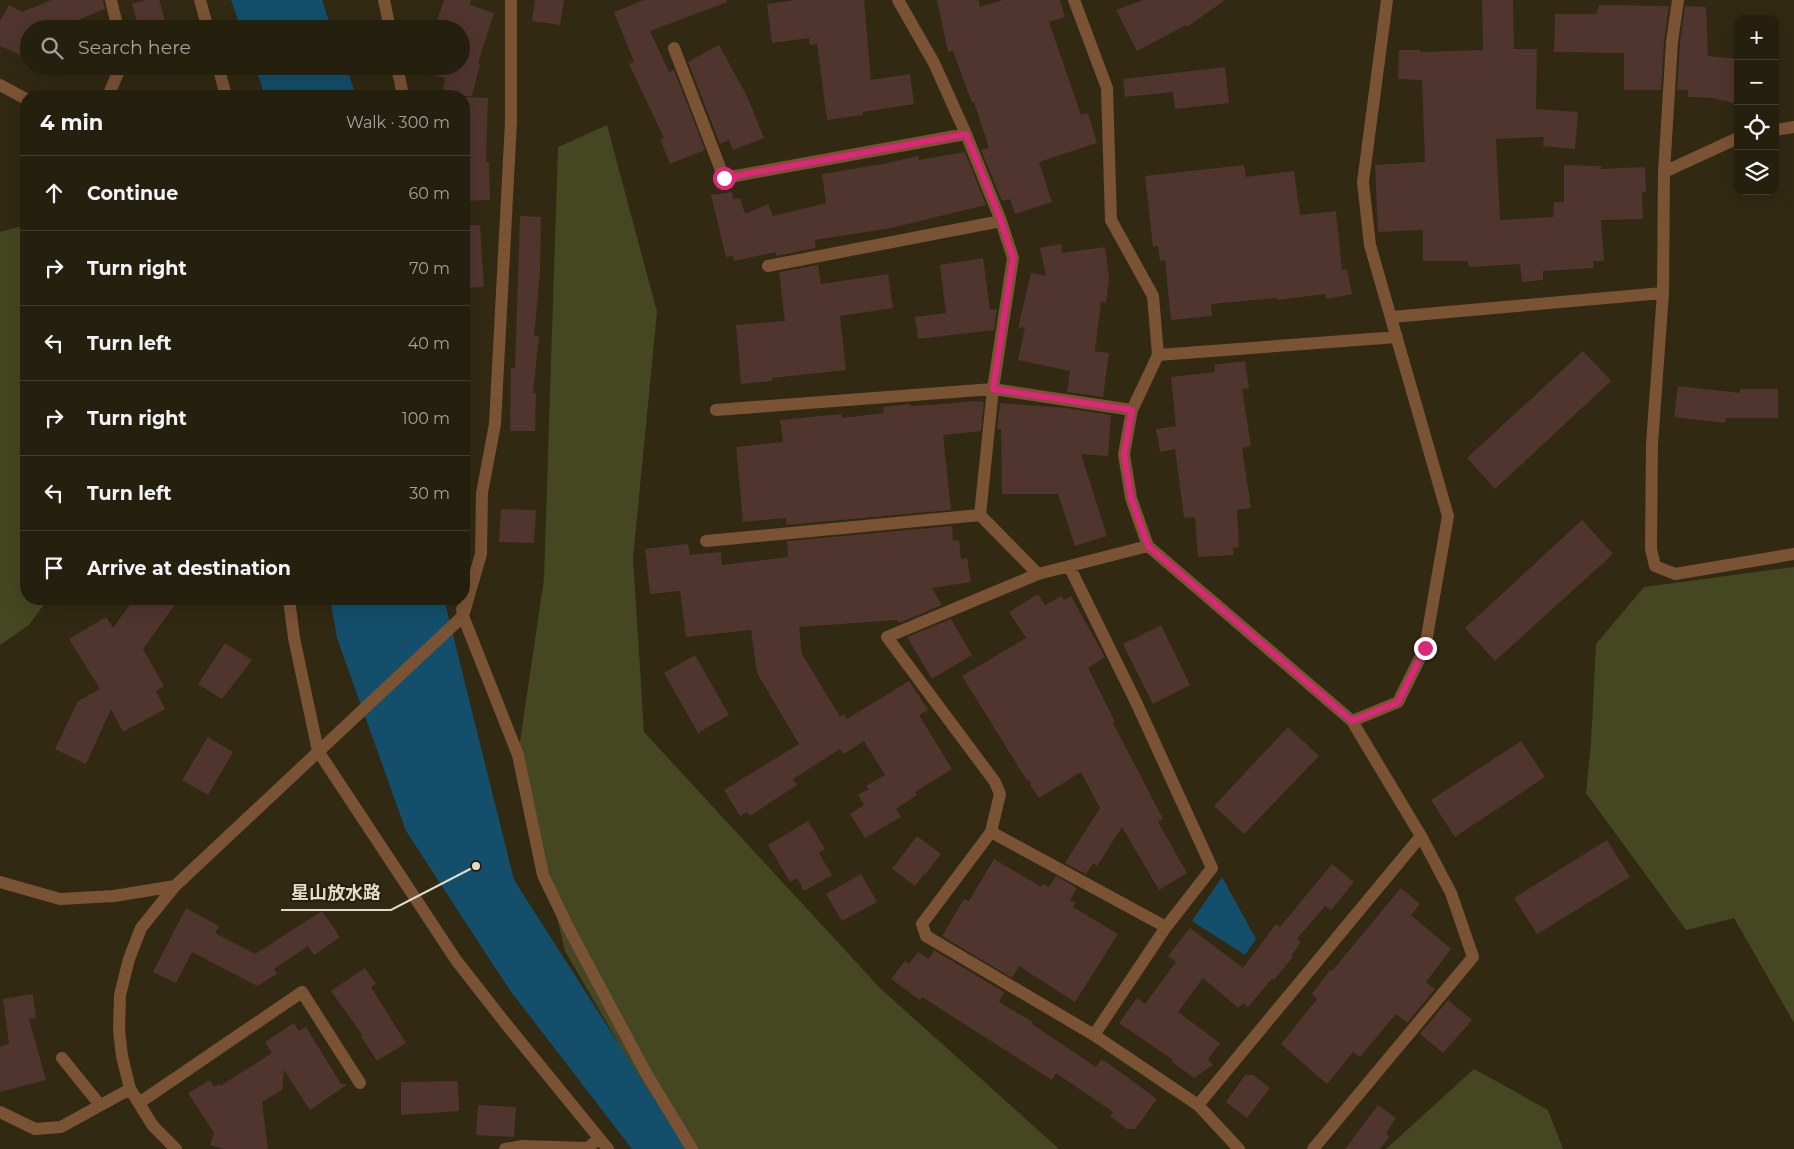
<!DOCTYPE html>
<meta charset="utf-8">
<style>
:root{--surface:#251f0e;--page:#2d2717;--text:#f1f3f6;--muted:#a3a29e;--line:#423d2e}
body{margin:0;font-family:Montserrat,"Noto Sans JP",sans-serif;background:var(--page);color:var(--text)}
.controls{position:absolute;right:15px;top:15px;display:grid;overflow:hidden;border-radius:10px;box-shadow:0 5px 20px #0002}
.controls button{width:45px;height:45px;display:grid;place-items:center;padding:0;border:0;border-bottom:1px solid var(--line);background:var(--surface);color:var(--text);font:25px sans-serif}
.stop{position:absolute;width:15px;height:15px;margin:-11px;border:4px solid #db2777;border-radius:50%;background:#fff}
.stop.end{background:#db2777;border-color:#fff;box-shadow:0 1px 5px #0008}
.list{margin:0;padding:0;list-style:none}
h2{display:flex;justify-content:space-between;align-items:center;height:65px;margin:0;padding:0 20px;font-size:21px}
h2 small{font-size:16px;font-weight:400;color:var(--muted)}
.list li{display:grid;grid-template-columns:32px 1fr auto;gap:15px;align-items:center;box-sizing:border-box;height:75px;padding:0 20px;border-top:1px solid var(--line)}
.list b{display:block;font-size:19px;white-space:nowrap}
.list em{font-size:16px;font-style:normal;color:var(--muted)}
.icon{flex:none;width:28px;height:28px;fill:none;stroke:currentColor;stroke-width:2;stroke-linecap:round;stroke-linejoin:round}
.map{position:relative;flex:none;width:1794px;height:1149px;overflow:hidden}
.search{position:absolute;background:var(--surface);box-shadow:0 5px 20px #0002;left:20px;top:20px;width:450px;height:55px;display:flex;align-items:center;gap:12px;box-sizing:border-box;padding:0 18px;border-radius:28px;color:var(--muted);font-size:19px}
.panel{position:absolute;background:var(--surface);box-shadow:0 5px 20px #0002;left:20px;top:90px;width:450px;height:515px;border-radius:20px}
.map>svg:first-child{display:block}
</style>
<div class="map">
<svg width="1794" height="1149" viewBox="0 0 1794 1149">
<rect width="100%" height="100%" fill="#312912"/>
<!-- green -->
<path fill="#454722" d="M 607,125 L 657,312 L 633,558 L 644,732 L 880,988 L 1059,1149 L 680,1149 L 565,951 L 518,755 L 544,579 L 558,147 Z
M 26,225 L 26,599 L 48,599 L 29,625 L 0,645 L 0,232 Z
M 1794,567 L 1794,1023 L 1734,918 L 1686,930 L 1586,793 L 1591,743 L 1596,644 L 1644,587 Z
M 1474,1069 L 1548,1110 L 1563,1149 L 1386,1149 Z"/>
<!-- water -->
<path fill="#134f6a" d="M 231,0 L 322,0 L 332,29 L 241,29 Z
M 255,66 L 346,66 L 356,96 L 265,96 Z
M 330,599 L 444,599 L 514,880 L 686,1149 L 632,1149 L 509,989 L 406,831 L 337,638 Z
M 1222,877 L 1256,939 L 1245,955 L 1192,921 Z"/>
<!-- building -->
<path fill="#4f352e" d="M 52,0 L 103,0 L 105,9 L 57,29 L 29,29 L 29,36 L 20,55 L 0,46 L 0,21 L 9,5 L 22,12 Z
M 146,0 L 159,0 L 166,24 L 152,29 L 139,29 L 132,4 Z
M 444,0 L 471,0 L 470,5 L 494,13 L 478,63 L 480,64 L 472,96 L 442,96 L 445,78 L 433,75 L 435,66 L 461,66 L 461,29 L 434,29 Z
M 535,0 L 564,0 L 560,25 L 532,21 Z
M 644,0 L 726,0 L 727,2 L 650,31 L 669,72 L 674,70 L 705,150 L 670,164 L 660,139 L 664,138 L 629,64 L 634,62 L 614,12 Z
M 795,0 L 864,0 L 871,80 L 910,74 L 914,104 L 863,112 L 863,115 L 827,120 L 817,44 L 810,45 L 809,38 L 772,43 L 767,4 Z
M 937,0 L 979,0 L 980,7 L 1003,0 L 1060,0 L 1065,17 L 1049,22 L 1081,115 L 1088,113 L 1097,143 L 1039,162 L 1052,202 L 1015,214 L 1010,199 L 1002,201 L 981,150 L 989,148 L 974,102 L 972,103 L 953,51 L 948,52 Z
M 1143,0 L 1225,0 L 1187,27 L 1186,25 L 1137,51 L 1116,10 Z
M 1482,0 L 1513,0 L 1514,49 L 1537,49 L 1536,109 L 1578,112 L 1575,149 L 1543,146 L 1544,137 L 1496,139 L 1500,220 L 1553,217 L 1554,202 L 1564,202 L 1564,165 L 1601,166 L 1601,169 L 1645,167 L 1646,192 L 1642,192 L 1643,219 L 1601,220 L 1604,261 L 1593,261 L 1594,268 L 1543,271 L 1543,280 L 1522,282 L 1520,264 L 1469,267 L 1468,261 L 1423,261 L 1423,230 L 1378,232 L 1375,165 L 1425,162 L 1422,80 L 1398,79 L 1399,50 L 1420,50 L 1420,52 L 1483,50 Z
M 1599,5 L 1669,6 L 1664,42 L 1661,90 L 1624,90 L 1624,53 L 1554,52 L 1555,14 L 1596,14 Z
M 1685,6 L 1706,7 L 1708,56 L 1738,59 L 1738,104 L 1713,98 L 1688,97 L 1688,90 L 1677,90 L 1680,43 Z
M 719,45 L 747,96 L 764,138 L 733,150 L 729,140 L 720,144 L 688,62 Z
M 1225,67 L 1229,103 L 1175,109 L 1173,92 L 1125,97 L 1123,79 Z
M 464,97 L 488,98 L 486,162 L 489,162 L 490,200 L 464,201 Z
M 965,152 L 986,205 L 891,228 L 815,240 L 816,248 L 776,256 L 776,252 L 734,261 L 733,256 L 726,257 L 711,195 L 732,192 L 733,199 L 740,198 L 745,214 L 768,204 L 773,216 L 826,203 L 822,174 L 888,163 L 918,156 L 919,160 Z
M 1244,165 L 1246,177 L 1294,171 L 1300,215 L 1336,211 L 1342,270 L 1347,269 L 1352,294 L 1326,299 L 1325,294 L 1277,300 L 1277,298 L 1211,304 L 1212,316 L 1171,320 L 1165,260 L 1160,261 L 1158,246 L 1153,247 L 1145,176 Z
M 520,216 L 541,217 L 540,273 L 534,336 L 539,336 L 533,393 L 536,393 L 535,431 L 510,431 L 511,368 L 515,368 Z
M 464,225 L 480,225 L 484,287 L 464,288 Z
M 1061,244 L 1062,253 L 1105,247 L 1109,279 L 1106,303 L 1101,302 L 1095,351 L 1109,353 L 1103,397 L 1067,392 L 1070,371 L 1018,360 L 1025,327 L 1018,328 L 1031,273 L 1046,276 L 1040,248 Z
M 983,258 L 990,310 L 997,309 L 994,330 L 918,339 L 915,317 L 946,313 L 940,265 Z
M 818,265 L 821,284 L 888,274 L 893,308 L 840,316 L 846,370 L 772,378 L 772,381 L 741,384 L 736,325 L 785,321 L 779,272 Z
M 1583,351 L 1611,381 L 1495,489 L 1467,458 Z
M 1245,361 L 1249,388 L 1242,389 L 1251,446 L 1242,448 L 1251,508 L 1237,510 L 1239,547 L 1233,548 L 1234,555 L 1198,557 L 1195,517 L 1184,518 L 1175,449 L 1160,452 L 1156,429 L 1176,426 L 1171,377 L 1215,372 L 1214,365 Z
M 1678,386 L 1740,393 L 1740,389 L 1778,389 L 1778,418 L 1726,418 L 1725,423 L 1674,417 Z
M 975,401 L 984,402 L 981,431 L 943,435 L 951,510 L 786,525 L 786,518 L 743,522 L 736,447 L 783,442 L 780,420 L 841,414 L 842,418 L 884,413 L 883,407 L 909,404 L 910,406 L 932,405 Z
M 1000,403 L 1065,408 L 1111,415 L 1108,456 L 1081,454 L 1107,536 L 1075,546 L 1058,494 L 1002,494 L 1001,429 L 997,429 Z
M 501,509 L 536,510 L 534,543 L 499,542 Z
M 1582,520 L 1613,554 L 1495,661 L 1465,628 Z
M 952,526 L 953,541 L 959,540 L 961,559 L 967,558 L 971,582 L 932,588 L 942,605 L 899,623 L 897,620 L 799,627 L 802,654 L 840,717 L 844,714 L 847,719 L 909,681 L 928,710 L 919,715 L 952,769 L 915,792 L 917,795 L 896,809 L 901,817 L 865,838 L 850,814 L 864,805 L 858,795 L 869,789 L 866,786 L 885,775 L 864,741 L 844,754 L 840,749 L 793,779 L 797,785 L 750,816 L 747,812 L 740,816 L 724,790 L 799,744 L 757,673 L 751,630 L 686,637 L 680,591 L 650,594 L 645,549 L 688,544 L 690,555 L 721,552 L 722,565 L 788,557 L 787,541 Z
M 1038,594 L 1045,605 L 1062,596 L 1064,600 L 1071,596 L 1105,657 L 1088,668 L 1115,722 L 1113,723 L 1163,819 L 1158,822 L 1187,873 L 1159,890 L 1122,827 L 1097,866 L 1093,863 L 1086,874 L 1065,863 L 1100,808 L 1081,772 L 1039,798 L 1030,785 L 1031,782 L 1026,779 L 962,676 L 1026,638 L 1009,612 Z
M 134,599 L 179,599 L 143,649 L 164,686 L 156,691 L 165,709 L 123,732 L 111,709 L 86,764 L 55,749 L 78,701 L 100,689 L 69,639 L 106,617 L 113,628 Z
M 951,619 L 972,655 L 932,679 L 907,637 Z
M 1161,625 L 1190,685 L 1153,704 L 1123,644 Z
M 225,643 L 252,660 L 222,699 L 198,684 Z
M 695,655 L 729,715 L 698,733 L 664,673 Z
M 1288,727 L 1319,756 L 1244,834 L 1214,806 Z
M 208,737 L 233,752 L 208,795 L 182,780 Z
M 1521,741 L 1545,777 L 1455,837 L 1431,800 Z
M 808,821 L 825,849 L 819,853 L 832,875 L 804,891 L 797,878 L 790,882 L 768,845 Z
M 917,836 L 941,854 L 925,875 L 924,874 L 915,886 L 892,869 Z
M 1607,840 L 1630,877 L 1537,934 L 1514,898 Z
M 994,859 L 1041,887 L 1043,884 L 1049,887 L 1056,876 L 1077,888 L 1070,900 L 1076,903 L 1073,907 L 1118,934 L 1075,1002 L 1019,966 L 1012,978 L 942,936 L 964,899 L 969,901 Z
M 1332,864 L 1354,882 L 1331,910 L 1325,906 L 1297,939 L 1301,942 L 1291,956 L 1293,957 L 1274,980 L 1272,979 L 1248,1007 L 1243,1003 L 1238,1008 L 1203,978 L 1178,1012 L 1220,1043 L 1208,1059 L 1213,1065 L 1194,1078 L 1172,1062 L 1173,1060 L 1119,1023 L 1137,998 L 1145,1004 L 1176,962 L 1168,956 L 1190,928 L 1243,968 L 1276,924 L 1280,927 Z
M 861,874 L 877,902 L 842,921 L 826,894 Z
M 1401,888 L 1420,904 L 1411,915 L 1451,949 L 1426,982 L 1435,989 L 1407,1023 L 1396,1014 L 1360,1057 L 1353,1052 L 1327,1084 L 1281,1044 L 1317,999 L 1312,994 L 1330,970 L 1332,971 Z
M 186,908 L 219,926 L 215,933 L 255,954 L 322,911 L 340,937 L 314,955 L 308,946 L 274,969 L 277,974 L 257,986 L 192,952 L 176,983 L 153,972 Z
M 934,950 L 1004,992 L 999,1002 L 1033,1022 L 1032,1024 L 1096,1067 L 1101,1060 L 1105,1061 L 1157,1099 L 1135,1129 L 1127,1129 L 1110,1116 L 1113,1112 L 1056,1073 L 1052,1080 L 922,997 L 920,1000 L 891,979 L 905,961 L 909,964 L 918,952 L 929,959 Z
M 365,968 L 376,984 L 371,987 L 406,1043 L 377,1061 L 361,1036 L 363,1036 L 331,991 Z
M 33,994 L 36,1018 L 29,1019 L 46,1080 L 0,1092 L 0,1047 L 9,1044 L 3,999 Z
M 1448,1000 L 1472,1020 L 1443,1053 L 1420,1034 Z
M 294,1023 L 299,1031 L 306,1027 L 341,1084 L 339,1084 L 348,1084 L 310,1110 L 284,1070 L 282,1090 L 262,1102 L 268,1149 L 224,1149 L 210,1145 L 214,1133 L 188,1093 L 210,1080 L 214,1087 L 219,1084 L 220,1086 L 272,1053 L 265,1042 Z
M 1245,1075 L 1253,1075 L 1270,1088 L 1247,1118 L 1226,1102 Z
M 458,1081 L 459,1111 L 401,1115 L 401,1082 Z
M 478,1105 L 516,1107 L 514,1137 L 476,1135 Z
M 1378,1105 L 1396,1118 L 1386,1133 L 1389,1137 L 1380,1149 L 1345,1149 Z"/>
<g fill="none" stroke-linecap="round" stroke-linejoin="round">
<!-- street -->
<path stroke="#7a5234" stroke-width="12" d="M 111,0 L 118,29
M 200,0 L 208,29
M 384,0 L 390,29
M 898,0 L 934,63 L 966,134 L 1001,221 L 1013,258 L 993,389 L 980,515 L 1038,574
M 1074,0 L 1107,88 L 1111,220 L 1153,296 L 1158,355 L 1132,410 L 1124,454 L 1131,498 L 1148,546 L 1352,721 L 1421,836 L 1451,893 L 1473,957 L 1313,1149
M 1678,0 L 1672,42 L 1664,172 L 1663,293 L 1652,444 L 1651,549 L 1655,566 L 1675,574 L 1794,554
M 674,48 L 724,178 L 966,134
M 218,66 L 226,96
M 397,66 L 403,96
M 0,85 L 26,99
M 108,96 L 121,66
M 1775,130 L 1794,127
M 1664,172 L 1738,138
M 768,266 L 1001,221
M 1392,317 L 1663,293
M 1158,355 L 1397,337
M 716,410 L 993,389 L 1132,410
M 706,541 L 980,515
M 1069,566 L 1136,702 L 1212,868 L 1166,927 L 1094,1035 L 1198,1105 L 1239,1149
M 289,599 L 294,638 L 318,751 L 456,960 L 506,1024 L 608,1149
M 462,609 L 463,616 L 518,755 L 543,875 L 569,929 L 646,1073 L 692,1149
M 1352,721 L 1398,702 L 1425,648 L 1448,516 L 1370,245 L 1363,182 L 1387,0
M 991,832 L 1166,927
M 0,882 L 60,899 L 114,896 L 175,886
M 1094,1035 L 926,936 L 922,924 L 991,832 L 1000,794 L 995,782 L 887,637 L 1038,574 L 1148,546
M 62,1058 L 100,1105
M 139,1103 L 302,992 L 360,1083
M 1198,1105 L 1421,836
M 0,1112 L 35,1129 L 61,1127 L 130,1089
M 176,1149 L 153,1126 L 130,1089 L 122,1056 L 119,1030 L 120,995 L 129,959 L 141,928 L 175,886 L 463,616 L 481,554 L 482,493 L 495,424 L 511,122 L 511,0
M 505,1149 L 523,1146 L 588,1148 L 599,1138"/>
</g>
<g fill="none" stroke-linecap="round" stroke-linejoin="round">
<!-- route -->
<path stroke="#db2777" stroke-width="6" d="M 724,178 L 966,134 L 1001,221 L 1013,258 L 993,389 L 1132,410 L 1124,454 L 1131,498 L 1148,546 L 1352,721 L 1398,702 L 1425,648"/>
</g>
<!-- callouts -->
<path fill="none" stroke="#e0dbcd" stroke-width="2" d="M476 866L391 910H281"/>
<circle fill="#e0dbcd" stroke="#271f08" stroke-width="2" cx="476" cy="866" r="5"/>
<g font-size="18" text-anchor="middle" font-weight="bold" fill="#e0dbcd" stroke="#271f08" stroke-width="4" stroke-linejoin="round" paint-order="stroke">
<text x="336" y="899">星山放水路</text>
</g>
</svg>
<div class="controls">
<button>+</button>
<button>−</button>
<button><svg class="icon" aria-label="locate" viewBox="0 0 24 24"><circle cx="12" cy="12" r="6"/><path d="M12 2v4M12 18v4M2 12h4M18 12h4"/></svg></button>
<button><svg class="icon" aria-label="layers" viewBox="0 0 24 24"><path d="M12 4l9 5-9 5-9-5zM3 14l9 5 9-5"/></svg></button>
</div>
<div class="stop" style="left:724px;top:178px"></div>
<div class="stop end" style="left:1425px;top:648px"></div>
<div class="search"><svg class="icon" aria-label="search" viewBox="0 0 24 24"><circle cx="10" cy="10" r="6"/><path d="M15 15l6 6"/></svg>Search here</div>
<section class="panel">
<h2>4 min<small>Walk · 300 m</small></h2>
<ul class="list">
<li><svg class="icon" aria-label="ahead" viewBox="0 0 24 24"><path d="M12 20V5M6 11l6-6 6 6"/></svg><div><b>Continue</b></div><em>60 m</em></li>
<li><svg class="icon" aria-label="right" viewBox="0 0 24 24"><path d="M7 20v-9h11M14 6l5 5-5 5"/></svg><div><b>Turn right</b></div><em>70 m</em></li>
<li><svg class="icon" aria-label="left" viewBox="0 0 24 24"><path d="M17 20v-9H6M10 6l-5 5 5 5"/></svg><div><b>Turn left</b></div><em>40 m</em></li>
<li><svg class="icon" aria-label="right" viewBox="0 0 24 24"><path d="M7 20v-9h11M14 6l5 5-5 5"/></svg><div><b>Turn right</b></div><em>100 m</em></li>
<li><svg class="icon" aria-label="left" viewBox="0 0 24 24"><path d="M17 20v-9H6M10 6l-5 5 5 5"/></svg><div><b>Turn left</b></div><em>30 m</em></li>
<li><svg class="icon" aria-label="arrive" viewBox="0 0 24 24"><path d="M6 21V4h12l-3 4 3 4H6"/></svg><div><b>Arrive at destination</b></div></li>
</ul>
</section>
</div>
